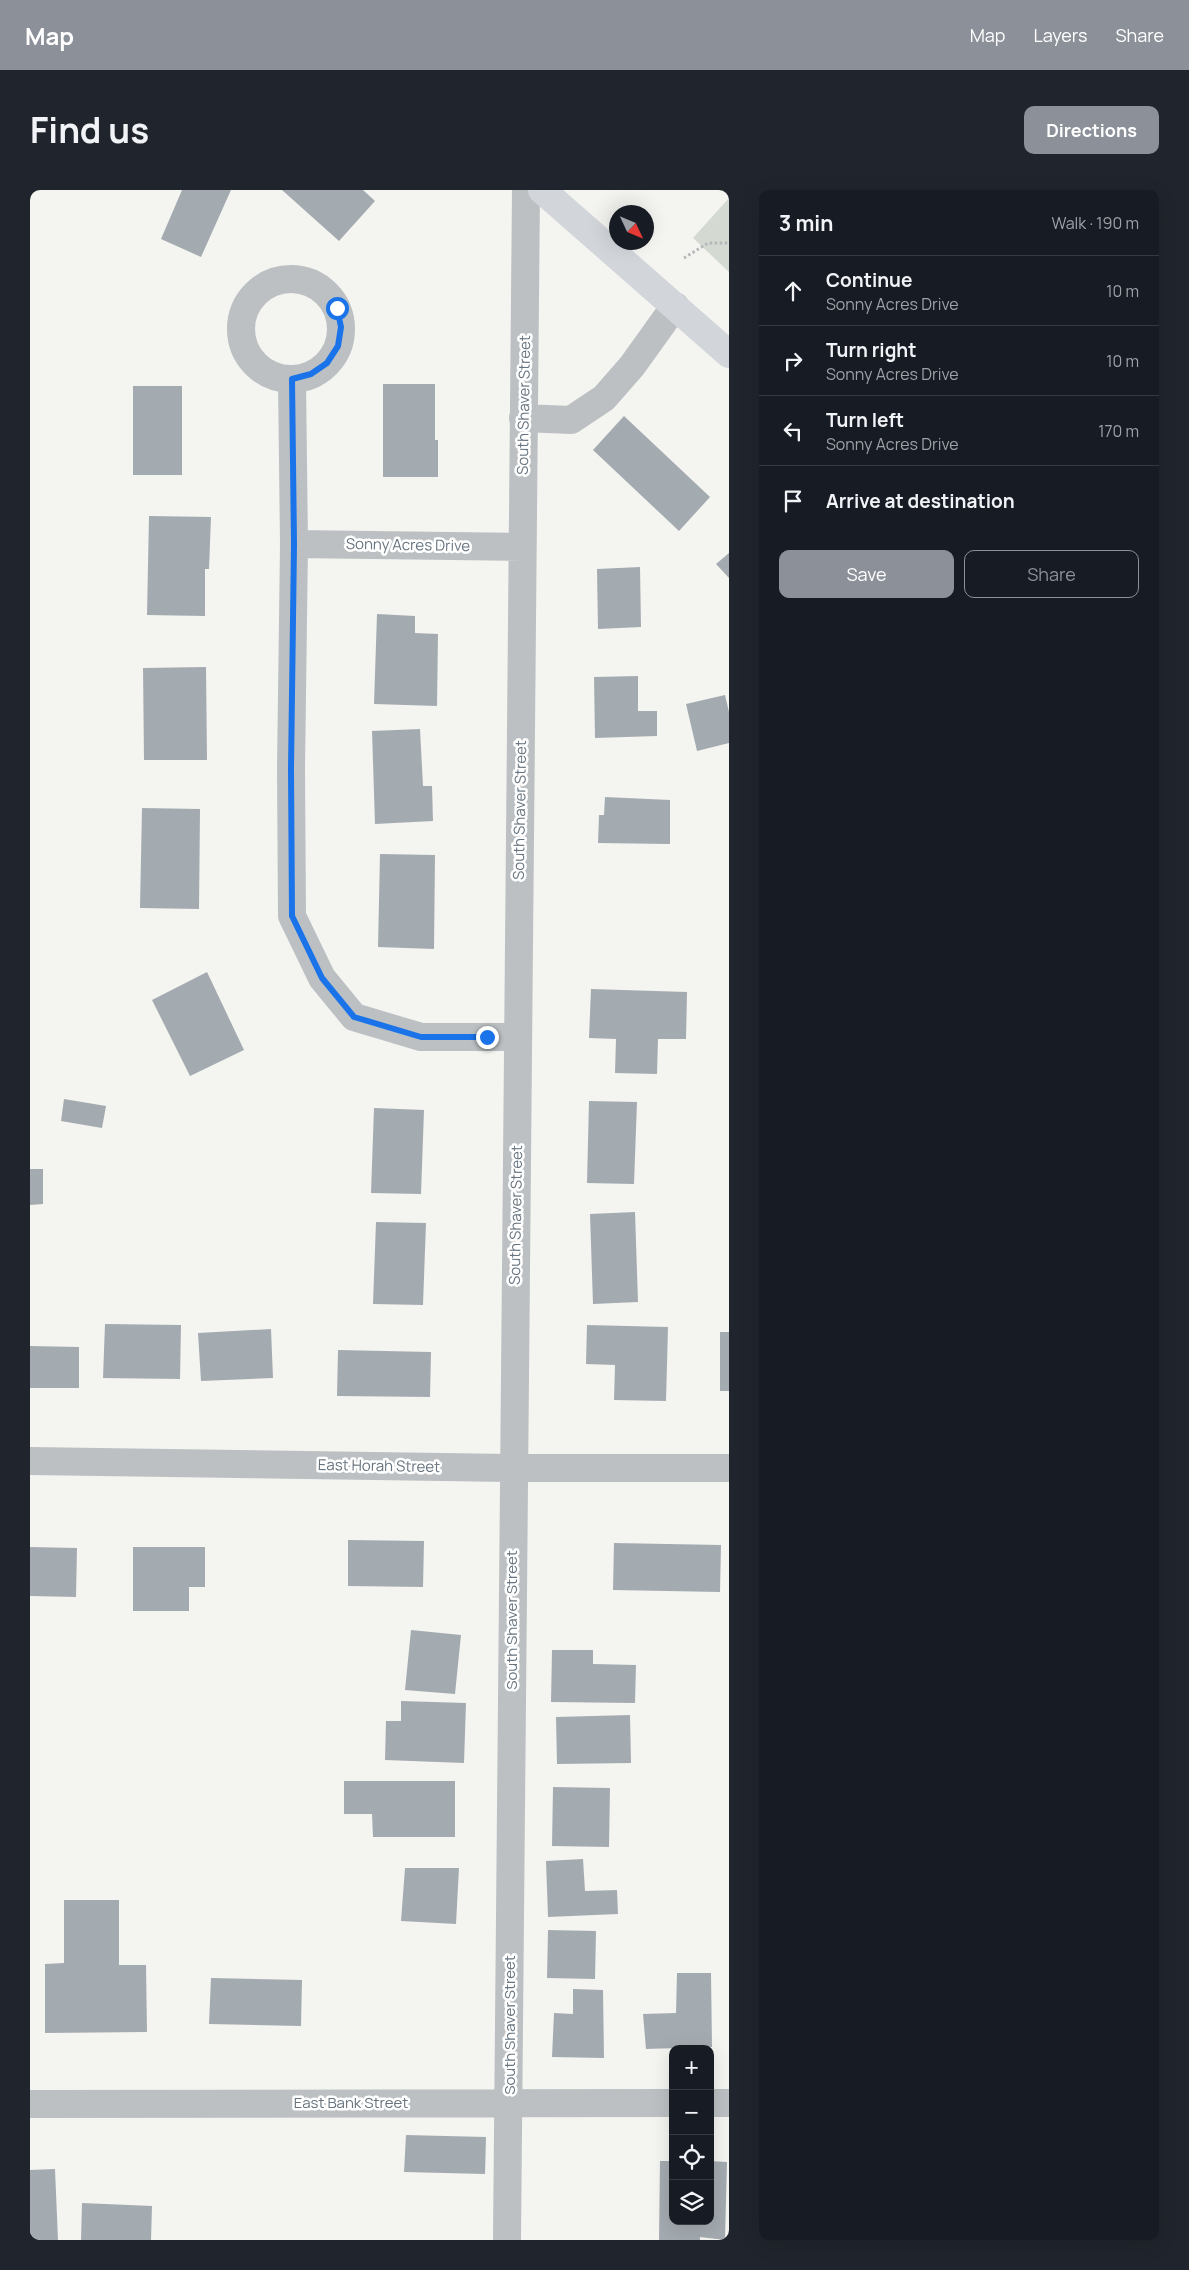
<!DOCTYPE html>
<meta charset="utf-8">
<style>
:root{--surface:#171b24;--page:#20242c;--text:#f1f3f6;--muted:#9ea1a6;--line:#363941;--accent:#8c9099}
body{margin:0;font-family:Manrope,sans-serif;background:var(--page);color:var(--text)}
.controls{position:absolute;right:15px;bottom:15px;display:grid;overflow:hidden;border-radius:10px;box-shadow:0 5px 20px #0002}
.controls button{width:45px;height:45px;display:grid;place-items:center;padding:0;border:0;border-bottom:1px solid var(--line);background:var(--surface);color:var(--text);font:25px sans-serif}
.compass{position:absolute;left:579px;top:15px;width:45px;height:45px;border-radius:50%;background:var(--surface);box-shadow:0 5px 20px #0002;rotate:134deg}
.stop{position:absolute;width:15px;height:15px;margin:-11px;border:4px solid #1a73e8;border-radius:50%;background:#fff}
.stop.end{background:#1a73e8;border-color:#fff;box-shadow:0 1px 5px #0008}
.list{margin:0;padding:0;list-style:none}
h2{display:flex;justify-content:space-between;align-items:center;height:65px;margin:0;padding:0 20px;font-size:21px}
h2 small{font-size:16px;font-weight:400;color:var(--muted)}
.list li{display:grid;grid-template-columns:32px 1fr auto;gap:15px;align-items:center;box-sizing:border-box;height:70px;padding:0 20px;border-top:1px solid var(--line)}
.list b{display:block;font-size:19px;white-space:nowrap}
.list p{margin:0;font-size:16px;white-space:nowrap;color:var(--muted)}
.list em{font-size:16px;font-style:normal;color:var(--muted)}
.actions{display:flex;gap:10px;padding:15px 20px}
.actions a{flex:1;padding:11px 0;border:1px solid var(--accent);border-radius:10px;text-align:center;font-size:18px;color:var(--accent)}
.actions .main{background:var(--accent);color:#fff}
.icon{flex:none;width:28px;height:28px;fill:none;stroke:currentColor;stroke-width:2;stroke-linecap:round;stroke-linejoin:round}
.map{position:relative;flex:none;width:699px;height:2050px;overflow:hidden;border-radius:10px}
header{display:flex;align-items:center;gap:30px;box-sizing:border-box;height:70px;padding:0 25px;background:var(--accent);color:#fff}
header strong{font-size:24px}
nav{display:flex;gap:28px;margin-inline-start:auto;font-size:18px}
.intro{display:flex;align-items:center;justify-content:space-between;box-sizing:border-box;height:120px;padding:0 30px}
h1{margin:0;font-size:35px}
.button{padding:12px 22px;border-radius:10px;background:var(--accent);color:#fff;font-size:18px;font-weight:700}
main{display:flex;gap:30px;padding:0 30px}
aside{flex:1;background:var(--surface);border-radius:10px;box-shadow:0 5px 20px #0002}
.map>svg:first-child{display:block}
</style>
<header>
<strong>Map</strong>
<nav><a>Map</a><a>Layers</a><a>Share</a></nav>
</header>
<div class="intro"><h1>Find us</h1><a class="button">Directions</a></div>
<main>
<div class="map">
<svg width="699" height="2050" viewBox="0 0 699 2050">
<rect width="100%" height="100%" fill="#f4f4f1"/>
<!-- green -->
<path fill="#d4d9d1" d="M 699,8 L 699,82 L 663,48 Z"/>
<!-- building -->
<path fill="#a4abb0" d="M 152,0 L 201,0 L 171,67 L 131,49 Z
M 252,0 L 333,0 L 345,11 L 309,51 Z
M 353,194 L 405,194 L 405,250 L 408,250 L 408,287 L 353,287 Z
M 103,196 L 152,196 L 152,285 L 103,285 Z
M 594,226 L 680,307 L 649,341 L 563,260 Z
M 119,326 L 181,327 L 179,379 L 175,379 L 175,426 L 117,425 Z
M 699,363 L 699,388 L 686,374 Z
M 610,377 L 611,437 L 568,439 L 567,379 Z
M 347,424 L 385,426 L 385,443 L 408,444 L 407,516 L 344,514 Z
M 176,477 L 177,570 L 114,570 L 113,478 Z
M 608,486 L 608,521 L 627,521 L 627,546 L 565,548 L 564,487 Z
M 695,505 L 699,522 L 699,553 L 667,561 L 656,514 Z
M 390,539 L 393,596 L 402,596 L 403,631 L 345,634 L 342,541 Z
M 575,607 L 640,610 L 640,654 L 568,653 L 569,625 L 574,625 Z
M 112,618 L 170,619 L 169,719 L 110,718 Z
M 350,664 L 405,665 L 404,759 L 348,757 Z
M 177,782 L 214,860 L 160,886 L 122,810 Z
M 561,799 L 657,802 L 656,849 L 628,849 L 627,884 L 585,883 L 586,849 L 559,848 Z
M 34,909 L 76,916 L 72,938 L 31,931 Z
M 559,911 L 607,912 L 604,994 L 557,993 Z
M 344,918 L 394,920 L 391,1004 L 341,1003 Z
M 0,979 L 13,979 L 13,1014 L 0,1015 Z
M 605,1022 L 608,1112 L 563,1114 L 560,1024 Z
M 346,1032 L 396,1033 L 393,1115 L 343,1114 Z
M 75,1134 L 151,1135 L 150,1189 L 73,1188 Z
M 557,1135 L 638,1137 L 636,1211 L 584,1210 L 585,1175 L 556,1174 Z
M 241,1139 L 243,1188 L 171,1191 L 168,1143 Z
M 690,1142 L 699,1142 L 699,1201 L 690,1201 Z
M 0,1156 L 49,1157 L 49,1198 L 0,1198 Z
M 308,1160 L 401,1162 L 400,1207 L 307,1206 Z
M 318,1350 L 394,1351 L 393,1397 L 318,1396 Z
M 584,1353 L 691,1355 L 690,1402 L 583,1400 Z
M 0,1357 L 47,1358 L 46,1407 L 0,1406 Z
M 103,1357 L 175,1357 L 175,1397 L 159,1397 L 159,1421 L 103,1421 Z
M 381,1440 L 431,1445 L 425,1504 L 375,1500 Z
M 522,1460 L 563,1460 L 563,1474 L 606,1475 L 605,1513 L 521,1512 Z
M 371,1511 L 436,1513 L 434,1573 L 355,1570 L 356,1531 L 371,1531 Z
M 600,1525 L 601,1573 L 527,1574 L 526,1527 Z
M 314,1591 L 425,1591 L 425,1647 L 343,1647 L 342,1624 L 314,1624 Z
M 523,1597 L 580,1598 L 579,1657 L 522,1656 Z
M 553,1669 L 555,1701 L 587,1700 L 588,1724 L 518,1727 L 516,1671 Z
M 375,1678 L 429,1678 L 426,1734 L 371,1731 Z
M 34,1710 L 89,1710 L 89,1775 L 116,1775 L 117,1842 L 15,1843 L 15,1774 L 34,1773 Z
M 518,1740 L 566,1741 L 565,1789 L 517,1788 Z
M 647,1783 L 681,1783 L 682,1857 L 616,1859 L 613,1824 L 646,1823 Z
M 181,1788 L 272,1790 L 271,1836 L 179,1834 Z
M 543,1799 L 573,1800 L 574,1868 L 522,1867 L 524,1823 L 543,1824 Z
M 376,1945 L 456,1947 L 455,1984 L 374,1982 Z
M 630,1971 L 643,1971 L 643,2031 L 680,2031 L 680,1971 L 697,1972 L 695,2050 L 670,2047 L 670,2050 L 629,2050 Z
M 25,1979 L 28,2050 L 0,2050 L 0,1980 Z
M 52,2013 L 122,2016 L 121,2050 L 51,2050 Z"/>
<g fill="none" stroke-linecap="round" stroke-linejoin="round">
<!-- path -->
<path stroke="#b6b9bb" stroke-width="3" stroke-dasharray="2.5 2.5" stroke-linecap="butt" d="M 654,68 L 678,53 L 699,53"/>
<!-- minor -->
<path stroke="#bcc0c3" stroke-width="28" d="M211 139a50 50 0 1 1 100 0a50 50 0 1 1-100 0Z
M 262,189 L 264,354 L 261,579 L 262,726 L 292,788 L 324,827 L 391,847 L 487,847
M 493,228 L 541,230 L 574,208 L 602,176 L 645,116
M 264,354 L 492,357
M 0,1271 L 483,1278 L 699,1278
M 680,1913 L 699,1913
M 0,1914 L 643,1913
M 477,2050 L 496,0"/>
<!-- major -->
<path stroke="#d2d5d9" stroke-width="28" d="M 512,0 L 699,164"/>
</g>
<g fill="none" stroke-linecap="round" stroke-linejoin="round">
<!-- route -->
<path stroke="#1a73e8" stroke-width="6" d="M 307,118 L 311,137 L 308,156 L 297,173 L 281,184 L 262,189 L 264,354 L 261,579 L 262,726 L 292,788 L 324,827 L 391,847 L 457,847"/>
</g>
<g text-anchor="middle" stroke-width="5" stroke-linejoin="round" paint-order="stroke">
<!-- street labels -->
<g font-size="15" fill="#67747f" stroke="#fff">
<text transform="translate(494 215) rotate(-89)" y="5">South Shaver Street</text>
<text transform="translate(378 355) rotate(1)" y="5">Sonny Acres Drive</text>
<text transform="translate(490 620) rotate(-89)" y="5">South Shaver Street</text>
<text transform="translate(486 1025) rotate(-89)" y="5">South Shaver Street</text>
<text transform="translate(349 1276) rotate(1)" y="5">East Horah Street</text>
<text transform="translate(482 1430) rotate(-90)" y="5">South Shaver Street</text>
<text transform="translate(480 1835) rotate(-90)" y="5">South Shaver Street</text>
<text x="321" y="1918">East Bank Street</text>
</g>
</g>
</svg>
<div class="controls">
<button>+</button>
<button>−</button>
<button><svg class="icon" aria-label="locate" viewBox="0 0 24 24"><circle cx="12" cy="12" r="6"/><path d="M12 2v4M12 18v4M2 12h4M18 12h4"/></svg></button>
<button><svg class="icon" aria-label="layers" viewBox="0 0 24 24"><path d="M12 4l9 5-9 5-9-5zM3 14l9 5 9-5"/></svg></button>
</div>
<svg class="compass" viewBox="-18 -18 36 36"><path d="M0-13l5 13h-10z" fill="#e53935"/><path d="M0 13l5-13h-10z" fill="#9ea1a6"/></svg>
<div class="stop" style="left:307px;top:118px"></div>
<div class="stop end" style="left:457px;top:847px"></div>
</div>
<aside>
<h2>3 min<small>Walk · 190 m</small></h2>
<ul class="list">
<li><svg class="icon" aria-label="ahead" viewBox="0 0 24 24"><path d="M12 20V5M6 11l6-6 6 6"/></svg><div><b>Continue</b><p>Sonny Acres Drive</p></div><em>10 m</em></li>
<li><svg class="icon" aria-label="right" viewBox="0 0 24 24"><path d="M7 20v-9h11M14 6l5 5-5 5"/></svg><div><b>Turn right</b><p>Sonny Acres Drive</p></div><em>10 m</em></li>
<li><svg class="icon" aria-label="left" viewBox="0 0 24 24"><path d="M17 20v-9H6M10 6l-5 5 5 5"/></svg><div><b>Turn left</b><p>Sonny Acres Drive</p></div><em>170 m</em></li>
<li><svg class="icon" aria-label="arrive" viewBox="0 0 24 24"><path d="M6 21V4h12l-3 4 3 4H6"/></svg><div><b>Arrive at destination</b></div></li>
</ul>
<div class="actions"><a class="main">Save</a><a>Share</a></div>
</aside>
</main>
